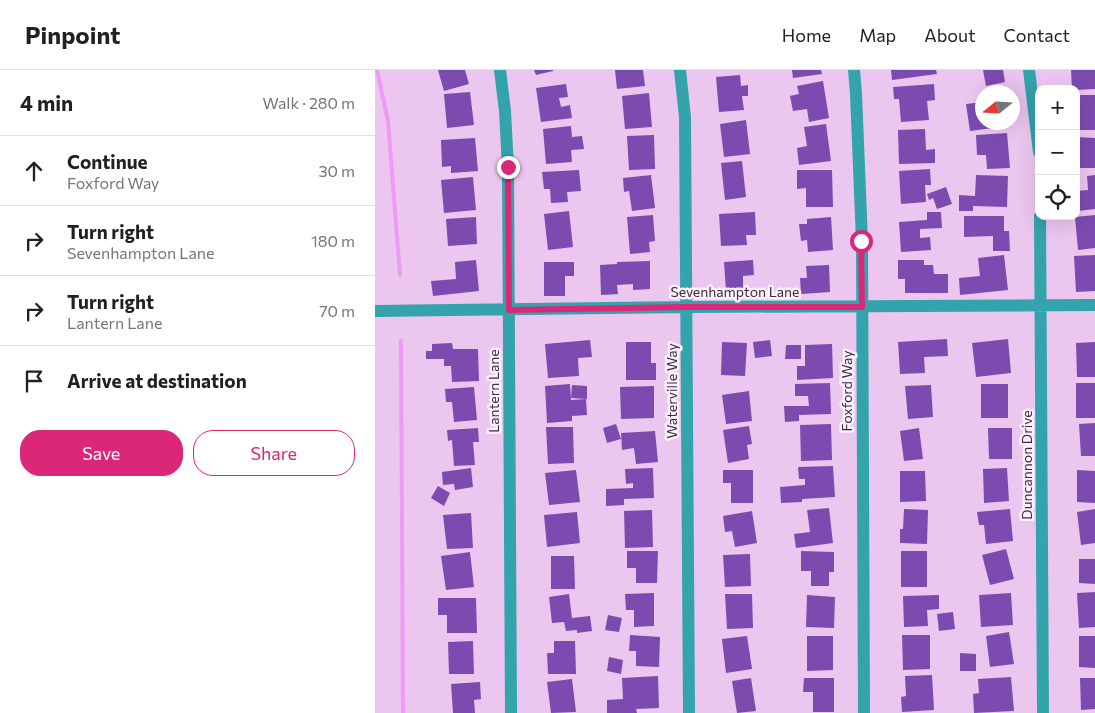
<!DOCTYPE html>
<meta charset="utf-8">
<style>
:root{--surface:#fff;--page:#f6f6f6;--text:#202124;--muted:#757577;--line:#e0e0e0;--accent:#db2777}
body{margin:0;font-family:Commissioner,sans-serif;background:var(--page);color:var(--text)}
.controls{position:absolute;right:15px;top:15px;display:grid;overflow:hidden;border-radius:10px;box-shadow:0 5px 20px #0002}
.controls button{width:45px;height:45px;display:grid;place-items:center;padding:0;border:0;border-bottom:1px solid var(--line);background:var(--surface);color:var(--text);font:25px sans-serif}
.compass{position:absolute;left:600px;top:15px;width:45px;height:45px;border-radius:50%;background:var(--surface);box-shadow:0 5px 20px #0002;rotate:252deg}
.stop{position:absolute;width:15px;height:15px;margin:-11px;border:4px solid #db2777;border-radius:50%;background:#fff}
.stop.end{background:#db2777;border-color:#fff;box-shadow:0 1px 5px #0008}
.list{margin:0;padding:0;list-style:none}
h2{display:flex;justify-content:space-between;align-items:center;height:65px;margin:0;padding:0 20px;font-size:21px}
h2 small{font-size:16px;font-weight:400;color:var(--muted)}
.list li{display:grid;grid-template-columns:32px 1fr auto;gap:15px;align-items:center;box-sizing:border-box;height:70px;padding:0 20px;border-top:1px solid var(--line)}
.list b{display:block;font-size:19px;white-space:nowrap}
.list p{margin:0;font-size:16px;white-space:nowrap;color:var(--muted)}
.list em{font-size:16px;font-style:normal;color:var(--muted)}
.actions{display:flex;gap:10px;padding:15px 20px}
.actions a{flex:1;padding:11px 0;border:1px solid var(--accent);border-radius:20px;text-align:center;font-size:18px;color:var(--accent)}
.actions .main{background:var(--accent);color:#fff}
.icon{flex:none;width:28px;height:28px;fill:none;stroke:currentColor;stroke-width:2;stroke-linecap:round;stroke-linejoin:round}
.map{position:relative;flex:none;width:720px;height:643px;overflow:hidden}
header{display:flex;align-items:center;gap:30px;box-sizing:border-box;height:70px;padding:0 25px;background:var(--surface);border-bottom:1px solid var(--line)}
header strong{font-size:24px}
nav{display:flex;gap:28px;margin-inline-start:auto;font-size:18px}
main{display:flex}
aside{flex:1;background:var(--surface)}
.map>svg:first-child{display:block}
</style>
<header>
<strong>Pinpoint</strong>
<nav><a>Home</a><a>Map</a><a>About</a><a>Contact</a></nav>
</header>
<main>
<aside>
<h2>4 min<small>Walk · 280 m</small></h2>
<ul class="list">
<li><svg class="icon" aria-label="ahead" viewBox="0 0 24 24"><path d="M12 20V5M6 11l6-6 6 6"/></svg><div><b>Continue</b><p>Foxford Way</p></div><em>30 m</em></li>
<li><svg class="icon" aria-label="right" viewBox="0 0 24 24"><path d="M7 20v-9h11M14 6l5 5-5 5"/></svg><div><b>Turn right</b><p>Sevenhampton Lane</p></div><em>180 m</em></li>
<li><svg class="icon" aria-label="right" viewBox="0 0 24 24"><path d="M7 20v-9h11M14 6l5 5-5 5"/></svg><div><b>Turn right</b><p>Lantern Lane</p></div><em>70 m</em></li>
<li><svg class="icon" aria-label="arrive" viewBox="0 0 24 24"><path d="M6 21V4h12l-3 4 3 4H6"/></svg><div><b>Arrive at destination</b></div></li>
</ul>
<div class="actions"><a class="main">Save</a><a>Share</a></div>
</aside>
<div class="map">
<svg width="720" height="643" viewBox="0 0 720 643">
<rect width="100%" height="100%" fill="#ebc6ef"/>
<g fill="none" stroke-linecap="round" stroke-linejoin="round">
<!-- stream -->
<path stroke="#ee99f7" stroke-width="4" d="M 2,0 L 13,51 L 25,205
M 26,271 L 28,643"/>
</g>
<!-- building -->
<path fill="#7b4bb0" d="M 63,0 L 90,0 L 94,14 L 69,21 Z
M 159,0 L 178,0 L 178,1 L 161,5 Z
M 240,0 L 268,0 L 270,16 L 242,19 Z
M 417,0 L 446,0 L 447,4 L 418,8 Z
M 516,0 L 561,0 L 562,4 L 517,10 Z
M 608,0 L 628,0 L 630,12 L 611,16 Z
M 696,0 L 720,0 L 720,19 L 701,20 L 701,19 L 697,19 Z
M 365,5 L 366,16 L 373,15 L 373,26 L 367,26 L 369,40 L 344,42 L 341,7 Z
M 448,11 L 454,48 L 434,52 L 432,39 L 418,41 L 415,26 L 424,24 L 422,16 Z
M 191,14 L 193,27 L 184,28 L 186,37 L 195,35 L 197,48 L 166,52 L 161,18 Z
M 559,14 L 560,30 L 552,31 L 554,50 L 526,52 L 524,29 L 519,29 L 518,17 Z
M 95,22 L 99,55 L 72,58 L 69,24 Z
M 274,23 L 277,57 L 250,59 L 247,26 Z
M 704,25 L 720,25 L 720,60 L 701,60 L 701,41 L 704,41 Z
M 608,32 L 608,52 L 633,52 L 634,56 L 595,61 L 591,34 Z
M 371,50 L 375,84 L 349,87 L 345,54 Z
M 451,54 L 456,91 L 424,95 L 422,78 L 432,76 L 429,57 Z
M 196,56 L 197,67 L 207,66 L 209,79 L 196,80 L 197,92 L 171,94 L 168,59 Z
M 550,59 L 551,80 L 560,79 L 560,93 L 524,94 L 523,60 Z
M 632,63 L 635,98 L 612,99 L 611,85 L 602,85 L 601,65 Z
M 279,65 L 280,99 L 254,100 L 252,66 Z
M 701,67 L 720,68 L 720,98 L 701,98 Z
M 100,68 L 103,101 L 76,103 L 76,96 L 67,97 L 66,70 Z
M 367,91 L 371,127 L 350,130 L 346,93 Z
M 555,99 L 556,115 L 550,115 L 551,132 L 526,134 L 524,101 Z
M 204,100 L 206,121 L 192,122 L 193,132 L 176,133 L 175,119 L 169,119 L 167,102 Z
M 422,100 L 457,100 L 458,137 L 431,137 L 431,118 L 422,119 Z
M 276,105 L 280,138 L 257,141 L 254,121 L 249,122 L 248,108 Z
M 601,105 L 633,106 L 632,137 L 598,136 L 598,141 L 584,141 L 584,125 L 600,126 Z
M 720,105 L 720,139 L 703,141 L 701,121 L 713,120 L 712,106 Z
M 98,107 L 101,140 L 69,143 L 66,110 Z
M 571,117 L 577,134 L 562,139 L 558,128 L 554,130 L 552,124 Z
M 194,141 L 198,177 L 173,180 L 169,144 Z
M 380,142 L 381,165 L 371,165 L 372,175 L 346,176 L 344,144 Z
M 552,142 L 566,142 L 567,158 L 545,159 L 545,168 L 555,167 L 556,180 L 526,182 L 524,152 L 552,150 Z
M 278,145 L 280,171 L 274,172 L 275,182 L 255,184 L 252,147 Z
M 720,145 L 720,178 L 703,180 L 700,147 Z
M 589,146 L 629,146 L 629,161 L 634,161 L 635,181 L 618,181 L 618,166 L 589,167 Z
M 101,147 L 102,174 L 73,176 L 71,149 Z
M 456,147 L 458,180 L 433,182 L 432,170 L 426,171 L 424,154 L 432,154 L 432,149 Z
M 629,185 L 633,220 L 585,225 L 584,208 L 605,206 L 603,188 Z
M 720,185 L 720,221 L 701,222 L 699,186 Z
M 101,190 L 104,221 L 58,226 L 56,211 L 81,209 L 80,192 Z
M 378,190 L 379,205 L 368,206 L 368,220 L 351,221 L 349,192 Z
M 523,190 L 549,190 L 549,195 L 558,195 L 559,204 L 573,204 L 573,223 L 530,223 L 530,209 L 523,209 Z
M 275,191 L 275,219 L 258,220 L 258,214 L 242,215 L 243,224 L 226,225 L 225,195 L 242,194 L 242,192 Z
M 169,192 L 199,192 L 199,206 L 190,206 L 190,226 L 169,226 Z
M 454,195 L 455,222 L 426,224 L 425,208 L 432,208 L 431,196 Z
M 572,269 L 573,286 L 549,287 L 550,303 L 525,304 L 523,272 Z
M 633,269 L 636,303 L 601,307 L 597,273 Z
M 215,270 L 217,287 L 203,288 L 204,306 L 173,308 L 170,274 Z
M 395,270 L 397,286 L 380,288 L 378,272 Z
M 251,272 L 276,272 L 276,293 L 281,293 L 281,310 L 251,310 Z
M 347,272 L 372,273 L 370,306 L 346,305 Z
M 720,272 L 720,307 L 702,307 L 701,273 Z
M 77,273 L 78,279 L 103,279 L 104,311 L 77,312 L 76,296 L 69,296 L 69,289 L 51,289 L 51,281 L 57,281 L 57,274 Z
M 457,274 L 458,308 L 422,310 L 422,296 L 430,296 L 430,275 Z
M 411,275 L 426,275 L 426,289 L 410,289 Z
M 455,313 L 456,344 L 424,345 L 424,351 L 410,352 L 409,336 L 434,336 L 433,326 L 420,326 L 420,314 Z
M 701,313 L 720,313 L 720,348 L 701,348 Z
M 195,314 L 196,330 L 211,329 L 212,345 L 197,346 L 197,351 L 172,353 L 170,316 Z
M 606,314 L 633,314 L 633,348 L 606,348 Z
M 197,315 L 212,316 L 212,329 L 196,328 Z
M 556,315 L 558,347 L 533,349 L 530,316 Z
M 279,316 L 279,348 L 246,349 L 245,317 Z
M 99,317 L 102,350 L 79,352 L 77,332 L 71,332 L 70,319 Z
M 374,321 L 377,351 L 351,354 L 347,325 Z
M 720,353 L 720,386 L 706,386 L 704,354 Z
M 241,354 L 246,369 L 232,373 L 228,358 Z
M 456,354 L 457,390 L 426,391 L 425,355 Z
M 374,356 L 377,374 L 372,375 L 374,389 L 353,393 L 348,360 Z
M 171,357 L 198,357 L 199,393 L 173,394 Z
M 103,358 L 104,372 L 98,372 L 100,395 L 79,396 L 77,370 L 73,371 L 72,360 Z
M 544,358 L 548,389 L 529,391 L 525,361 Z
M 613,358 L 637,358 L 637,389 L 614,389 Z
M 280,361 L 283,392 L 261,394 L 259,378 L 247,380 L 246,363 Z
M 458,396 L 460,427 L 427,429 L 427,432 L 406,433 L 405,417 L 430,415 L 430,409 L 424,409 L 423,397 Z
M 96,398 L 98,417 L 80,420 L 79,414 L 68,415 L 67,402 Z
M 278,398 L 279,428 L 249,429 L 249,435 L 231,436 L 231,419 L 258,418 L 258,413 L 251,414 L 250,399 Z
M 632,398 L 634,431 L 609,433 L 608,399 Z
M 201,400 L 205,432 L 174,435 L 170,403 Z
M 348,400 L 378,400 L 378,433 L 356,433 L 356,413 L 348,413 Z
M 702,400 L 720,401 L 720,433 L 702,432 Z
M 525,401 L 550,401 L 551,431 L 525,432 Z
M 63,416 L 75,423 L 69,436 L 56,428 Z
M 454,438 L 458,473 L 421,478 L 419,464 L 435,462 L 432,440 Z
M 529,439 L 553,440 L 552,474 L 525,473 L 525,459 L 528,459 Z
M 635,439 L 638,471 L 611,474 L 609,455 L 604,455 L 602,442 Z
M 720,439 L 720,473 L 706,475 L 702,442 Z
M 277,440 L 278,477 L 250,478 L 249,441 Z
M 377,441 L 382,473 L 360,477 L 357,461 L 350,462 L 348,446 Z
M 202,442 L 205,473 L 172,477 L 169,445 Z
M 96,443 L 98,478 L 72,479 L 68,445 Z
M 631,479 L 639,509 L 615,515 L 607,485 Z
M 252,481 L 283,481 L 282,513 L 261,513 L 261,498 L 252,498 Z
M 426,481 L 459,482 L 459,502 L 454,502 L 454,516 L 436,516 L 436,501 L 426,501 Z
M 526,481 L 552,481 L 552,517 L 526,517 Z
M 95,482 L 99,517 L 71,520 L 66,486 Z
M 375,484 L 376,516 L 350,517 L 348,485 Z
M 176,486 L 199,486 L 200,519 L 176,519 Z
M 704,489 L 720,489 L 720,514 L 704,513 Z
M 720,522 L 720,557 L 704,558 L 702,523 Z
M 279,523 L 279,556 L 259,557 L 259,540 L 251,540 L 250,524 Z
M 636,523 L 638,555 L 606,557 L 604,525 Z
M 194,524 L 197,548 L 215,546 L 217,561 L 202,563 L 202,560 L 191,561 L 189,552 L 177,553 L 174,527 Z
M 350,524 L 377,524 L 378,558 L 352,559 Z
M 432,525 L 460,527 L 459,558 L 431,557 Z
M 564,525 L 564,539 L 552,540 L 553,556 L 529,557 L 528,526 Z
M 63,528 L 101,528 L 102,563 L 72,563 L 72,545 L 63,545 Z
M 578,542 L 580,559 L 564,561 L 562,544 Z
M 233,545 L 247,548 L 244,562 L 230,560 Z
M 634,562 L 639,594 L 615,597 L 611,566 Z
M 255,565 L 285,567 L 284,597 L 261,596 L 261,581 L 254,581 Z
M 527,565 L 555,565 L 555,599 L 528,600 Z
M 372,566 L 377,599 L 351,603 L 347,569 Z
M 432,566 L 458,566 L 458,600 L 432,601 Z
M 704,566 L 720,566 L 720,598 L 704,597 Z
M 98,571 L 99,604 L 74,604 L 73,572 Z
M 179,571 L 200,571 L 201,604 L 173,604 L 172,583 L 179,583 Z
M 585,583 L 601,584 L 601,601 L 585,601 Z
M 234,587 L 248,590 L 246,604 L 232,601 Z
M 557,605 L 559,640 L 527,642 L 526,627 L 531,626 L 530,606 Z
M 283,606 L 284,638 L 261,639 L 262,643 L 232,643 L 232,630 L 248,629 L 247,608 Z
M 636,607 L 639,641 L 599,643 L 598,624 L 604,623 L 603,609 Z
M 376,608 L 381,641 L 362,643 L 357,611 Z
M 429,608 L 459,608 L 459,642 L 438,642 L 438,622 L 428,622 Z
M 705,608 L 720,608 L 720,639 L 706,640 Z
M 197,609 L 201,642 L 176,643 L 172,612 Z
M 105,612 L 106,629 L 99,630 L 100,643 L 78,643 L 76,614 Z"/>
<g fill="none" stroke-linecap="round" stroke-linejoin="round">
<!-- minor -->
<path stroke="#33a3ac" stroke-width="12" d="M 125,0 L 130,41 L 133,97 L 136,643
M 305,0 L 310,47 L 314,643
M 479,0 L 481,24 L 487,171 L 489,643
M 654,0 L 664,82
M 665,146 L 668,643
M 0,241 L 311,237 L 720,235"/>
</g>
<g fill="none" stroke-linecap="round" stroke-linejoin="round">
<!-- route -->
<path stroke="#db2777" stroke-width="6" d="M 133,97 L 134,240 L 311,237 L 487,237 L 486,171"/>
</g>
<g text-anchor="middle" stroke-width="5" stroke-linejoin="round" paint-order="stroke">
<!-- street labels -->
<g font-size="14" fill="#392b3a" stroke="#fdf1fe">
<text x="360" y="227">Sevenhampton Lane</text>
<text transform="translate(119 321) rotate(-90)" y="5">Lantern Lane</text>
<text transform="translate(297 321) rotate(-90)" y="5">Waterville Way</text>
<text transform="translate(472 321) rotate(-90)" y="5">Foxford Way</text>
<text transform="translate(652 395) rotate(-90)" y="5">Duncannon Drive</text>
</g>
</g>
</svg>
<div class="controls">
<button>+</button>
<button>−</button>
<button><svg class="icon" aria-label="locate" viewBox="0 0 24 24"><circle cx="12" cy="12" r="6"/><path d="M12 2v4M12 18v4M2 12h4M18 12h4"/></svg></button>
</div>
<svg class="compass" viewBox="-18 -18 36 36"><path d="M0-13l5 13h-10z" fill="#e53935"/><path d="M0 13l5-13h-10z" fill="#757577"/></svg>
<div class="stop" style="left:486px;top:171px"></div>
<div class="stop end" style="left:133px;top:97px"></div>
</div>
</main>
